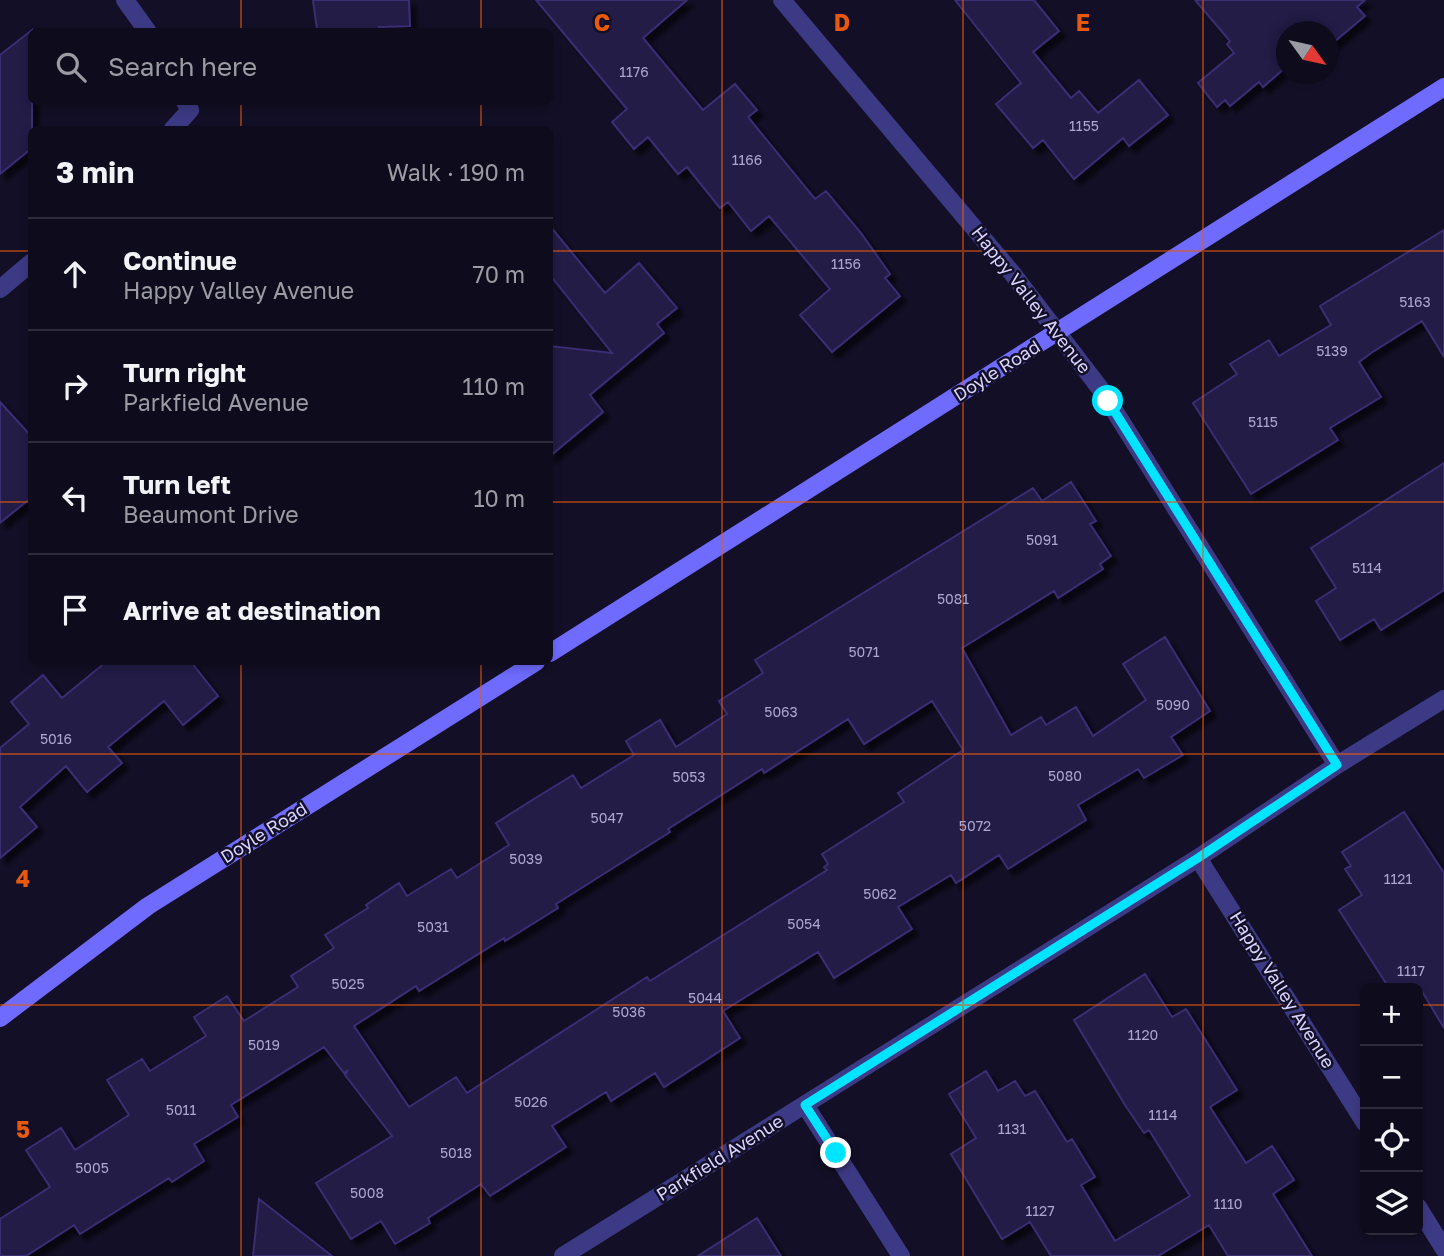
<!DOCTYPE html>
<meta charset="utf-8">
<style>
:root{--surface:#0e0b1c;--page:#171425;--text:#f1f3f6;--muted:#9b9ba3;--line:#2e2b3b}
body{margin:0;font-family:"Golos Text",sans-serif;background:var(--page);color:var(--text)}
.controls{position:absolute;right:21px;bottom:21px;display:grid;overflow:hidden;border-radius:10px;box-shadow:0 4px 10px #0003}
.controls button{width:63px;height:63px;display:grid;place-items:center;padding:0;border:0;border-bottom:2px solid var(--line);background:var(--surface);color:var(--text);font:35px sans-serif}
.compass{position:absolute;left:1276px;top:21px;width:63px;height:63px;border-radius:50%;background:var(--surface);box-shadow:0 4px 10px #0003;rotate:123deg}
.stop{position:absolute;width:21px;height:21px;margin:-16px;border:5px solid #00e5ff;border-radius:50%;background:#fff}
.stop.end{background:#00e5ff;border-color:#fff;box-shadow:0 2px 7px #0008}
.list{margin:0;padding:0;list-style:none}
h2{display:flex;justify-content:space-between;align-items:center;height:91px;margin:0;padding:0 28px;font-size:30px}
h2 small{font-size:23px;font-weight:400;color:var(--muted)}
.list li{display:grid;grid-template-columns:46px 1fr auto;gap:21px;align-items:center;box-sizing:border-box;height:112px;padding:0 28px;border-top:2px solid var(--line)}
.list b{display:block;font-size:26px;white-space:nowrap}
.list p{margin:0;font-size:23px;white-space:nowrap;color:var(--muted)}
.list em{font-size:23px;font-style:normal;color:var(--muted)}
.icon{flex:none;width:38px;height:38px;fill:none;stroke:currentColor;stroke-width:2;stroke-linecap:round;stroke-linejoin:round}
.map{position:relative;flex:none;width:1444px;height:1256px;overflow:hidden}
.search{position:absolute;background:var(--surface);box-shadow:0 4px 10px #0003;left:28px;top:28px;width:525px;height:77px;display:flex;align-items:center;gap:18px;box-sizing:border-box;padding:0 24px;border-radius:10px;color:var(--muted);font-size:26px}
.panel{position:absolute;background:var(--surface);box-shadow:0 4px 10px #0003;left:28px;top:126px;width:525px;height:539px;border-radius:10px}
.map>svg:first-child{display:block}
</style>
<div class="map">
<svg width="1444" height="1256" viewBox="0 0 1444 1256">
<defs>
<filter id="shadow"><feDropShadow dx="6" dy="6" stdDeviation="2" flood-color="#0009"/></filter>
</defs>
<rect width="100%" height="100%" fill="#130f26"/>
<!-- building -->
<path fill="#241b47" stroke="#3b2d73" stroke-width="2" fill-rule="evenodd" filter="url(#shadow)" d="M 313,0 L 409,0 L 410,26 L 379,27 L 379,32 L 323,32 L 317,30 Z
M 536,0 L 687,0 L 643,38 L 703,110 L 735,84 L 757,110 L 748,117 L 815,199 L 826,191 L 861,233 L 890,274 L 885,278 L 900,296 L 832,352 L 800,315 L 830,289 L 769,216 L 751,231 L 728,202 L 720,208 L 687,167 L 678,174 L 648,137 L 634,149 L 612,122 L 627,109 Z
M 955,0 L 1034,0 L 1059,31 L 1033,52 L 1071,98 L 1079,91 L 1098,113 L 1139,80 L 1168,115 L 1129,146 L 1123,138 L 1074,179 L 1043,140 L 1033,148 L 996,104 L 1021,83 Z
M 1195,0 L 1365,0 L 1357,7 L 1365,16 L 1328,47 L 1328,31 L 1286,32 L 1286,67 L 1263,87 L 1259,82 L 1230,106 L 1225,100 L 1217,107 L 1198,83 L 1234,53 L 1227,44 L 1230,41 Z
M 32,30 L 32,148 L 0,174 L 0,55 Z
M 550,226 L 605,293 L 639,263 L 677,308 L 657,324 L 664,333 L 590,395 L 603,412 L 550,456 L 550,346 L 612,353 L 550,275 Z
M 1444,230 L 1444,357 L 1422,321 L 1371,353 L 1359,362 L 1381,397 L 1330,428 L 1338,440 L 1251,494 L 1193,403 L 1237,374 L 1230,364 L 1269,340 L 1279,356 L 1331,325 L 1320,306 Z
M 0,402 L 32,437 L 32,497 L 0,523 Z
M 1444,463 L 1444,590 L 1381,630 L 1374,619 L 1340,640 L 1316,601 L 1336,588 L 1311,548 Z
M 1071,482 L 1096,521 L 1090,524 L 1111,556 L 1100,564 L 1103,569 L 1058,598 L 1054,591 L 962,648 L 1011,735 L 1041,717 L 1046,725 L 1076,707 L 1093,736 L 1146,700 L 1123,664 L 1165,637 L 1210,711 L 1171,737 L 1183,755 L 1144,778 L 1138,769 L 1078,805 L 1086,820 L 1008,869 L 999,855 L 956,883 L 951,875 L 898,907 L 912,929 L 834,978 L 818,952 L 723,1011 L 740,1038 L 664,1087 L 655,1073 L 611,1101 L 606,1092 L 552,1126 L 566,1147 L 490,1196 L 481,1184 L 428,1218 L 430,1223 L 395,1244 L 381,1221 L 351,1239 L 316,1183 L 392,1136 L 345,1075 L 348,1070 L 344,1073 L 324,1047 L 231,1105 L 238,1117 L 194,1144 L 204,1161 L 172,1182 L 169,1178 L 80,1234 L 74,1225 L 26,1256 L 0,1256 L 0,1219 L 50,1187 L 26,1150 L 61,1128 L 75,1150 L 129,1115 L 107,1080 L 142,1059 L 150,1071 L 206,1036 L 194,1017 L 227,996 L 244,1021 L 298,987 L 291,976 L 334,948 L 325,935 L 368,908 L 366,905 L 399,883 L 407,896 L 451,869 L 457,878 L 509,845 L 496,823 L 529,802 L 573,775 L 581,788 L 634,755 L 626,741 L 660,720 L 676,747 L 727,714 L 719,701 L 763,673 L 755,660 L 1033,488 L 1042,501 ZM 932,701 L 963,750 L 898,793 L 904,802 L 822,854 L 828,864 L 824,867 L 827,870 L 650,981 L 647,977 L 467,1093 L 456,1077 L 409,1107 L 354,1026 L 416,986 L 419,991 L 504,938 L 505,941 L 558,908 L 556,904 L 670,832 L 668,829 L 762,769 L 764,773 L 848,719 L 864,744 Z
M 106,662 L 191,662 L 218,696 L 183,725 L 164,701 L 108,747 L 122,763 L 87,792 L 66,766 L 20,807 L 37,827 L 0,858 L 0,748 L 29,724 L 11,702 L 43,675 L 62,698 Z
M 1404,812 L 1444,873 L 1444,1028 L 1420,988 L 1389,988 L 1339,910 L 1362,895 L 1345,869 L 1351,866 L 1342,852 Z
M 1145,974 L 1172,1017 L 1186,1009 L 1237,1090 L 1210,1107 L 1246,1163 L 1272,1146 L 1294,1180 L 1273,1194 L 1312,1256 L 1228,1256 L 1209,1225 L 1158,1256 L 1051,1256 L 1030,1222 L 1002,1239 L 951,1154 L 976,1138 L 949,1094 L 986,1071 L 998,1091 L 1015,1081 L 1025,1096 L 1035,1091 L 1067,1142 L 1072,1139 L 1095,1177 L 1081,1185 L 1115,1241 L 1190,1196 L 1149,1130 L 1144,1133 L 1125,1105 L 1074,1020 Z
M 259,1199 L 332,1256 L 253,1256 Z
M 757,1218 L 781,1256 L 698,1256 Z"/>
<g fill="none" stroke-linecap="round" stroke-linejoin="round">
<!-- street -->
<path stroke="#3d3a85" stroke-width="18" d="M 125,0 L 148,32
M 782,0 L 1012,273 L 1102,391 L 1337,765
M 172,130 L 190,110 L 185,102
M 0,289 L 32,262
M 1198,858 L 1365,1123
M 805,1105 L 901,1256
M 1418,1207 L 1444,1249
M 563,1256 L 1198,858 L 1337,765 L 1444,699"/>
<!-- secondary -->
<path stroke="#6f6bff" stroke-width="18" d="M 550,653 L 1444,87
M 0,1018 L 148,906 L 536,662"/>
</g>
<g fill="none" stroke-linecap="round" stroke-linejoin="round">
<!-- route -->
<path stroke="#00e5ff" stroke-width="9" d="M 836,1153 L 805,1105 L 1198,858 L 1337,765 L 1108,401"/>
</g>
<!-- grid -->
<path fill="none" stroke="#e8590c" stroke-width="2" stroke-opacity="0.55" d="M 241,0 L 241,32M 481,0 L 481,32M 722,0 L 722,1256M 963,0 L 963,1256M 1203,0 L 1203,1256M 241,102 L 241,130M 481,102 L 481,130M 0,251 L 32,251M 550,251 L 1444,251M 0,502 L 32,502M 550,502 L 1444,502M 241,662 L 241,1256M 481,662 L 481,1256M 0,754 L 1444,754M 0,1005 L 1365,1005M 1418,1005 L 1444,1005"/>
<g text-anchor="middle" stroke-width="5" stroke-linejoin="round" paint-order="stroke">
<!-- number labels -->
<g font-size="14" fill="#aca6d1">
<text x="634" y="77">1176</text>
<text x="1084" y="131">1155</text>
<text x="747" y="165">1166</text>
<text x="846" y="269">1156</text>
<text x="1415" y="307">5163</text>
<text x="1332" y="356">5139</text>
<text x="1263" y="427">5115</text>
<text x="1042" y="545">5091</text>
<text x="1367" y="573">5114</text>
<text x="953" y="604">5081</text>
<text x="864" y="657">5071</text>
<text x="1173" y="710">5090</text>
<text x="781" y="717">5063</text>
<text x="56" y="744">5016</text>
<text x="1065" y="781">5080</text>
<text x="689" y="782">5053</text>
<text x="607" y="823">5047</text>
<text x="975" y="831">5072</text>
<text x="526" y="864">5039</text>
<text x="1398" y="884">1121</text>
<text x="880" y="899">5062</text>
<text x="804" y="929">5054</text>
<text x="433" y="932">5031</text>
<text x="1411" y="976">1117</text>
<text x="348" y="989">5025</text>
<text x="705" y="1003">5044</text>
<text x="629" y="1017">5036</text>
<text x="1143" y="1040">1120</text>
<text x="264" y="1050">5019</text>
<text x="531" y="1107">5026</text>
<text x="181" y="1115">5011</text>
<text x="1163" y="1120">1114</text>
<text x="1012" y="1134">1131</text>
<text x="456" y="1158">5018</text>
<text x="92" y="1173">5005</text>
<text x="367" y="1198">5008</text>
<text x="1228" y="1209">1110</text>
<text x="1040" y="1216">1127</text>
</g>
<!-- street labels -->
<g font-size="18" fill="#d9d4ff" stroke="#130f26">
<text transform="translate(1031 300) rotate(52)" y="6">Happy Valley Avenue</text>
<text transform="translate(997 371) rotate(-32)" y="6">Doyle Road</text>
<text transform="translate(264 833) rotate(-32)" y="6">Doyle Road</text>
<text transform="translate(1282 990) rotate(58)" y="6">Happy Valley Avenue</text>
<text transform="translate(720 1158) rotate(-32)" y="6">Parkfield Avenue</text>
</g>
</g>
<g font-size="23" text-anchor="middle" font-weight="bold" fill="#e8590c" stroke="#130f26" stroke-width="5" stroke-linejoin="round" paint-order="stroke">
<text x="602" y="31">C</text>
<text x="842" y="31">D</text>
<text x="1083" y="31">E</text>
<text x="23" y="887">4</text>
<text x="23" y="1138">5</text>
</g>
</svg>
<div class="controls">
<button>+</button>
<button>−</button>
<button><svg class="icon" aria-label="locate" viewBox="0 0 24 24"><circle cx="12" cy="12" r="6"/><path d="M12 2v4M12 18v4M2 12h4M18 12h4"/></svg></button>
<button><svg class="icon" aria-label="layers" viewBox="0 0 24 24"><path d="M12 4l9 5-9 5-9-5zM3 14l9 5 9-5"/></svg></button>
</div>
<svg class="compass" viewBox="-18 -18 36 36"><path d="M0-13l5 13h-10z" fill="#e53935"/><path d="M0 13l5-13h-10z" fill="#9b9ba3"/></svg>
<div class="stop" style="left:1108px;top:401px"></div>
<div class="stop end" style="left:836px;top:1153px"></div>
<div class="search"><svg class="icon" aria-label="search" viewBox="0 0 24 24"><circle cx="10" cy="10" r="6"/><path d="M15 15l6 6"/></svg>Search here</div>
<section class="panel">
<h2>3 min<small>Walk · 190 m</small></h2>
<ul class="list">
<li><svg class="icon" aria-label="ahead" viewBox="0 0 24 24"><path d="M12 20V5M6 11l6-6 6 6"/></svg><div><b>Continue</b><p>Happy Valley Avenue</p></div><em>70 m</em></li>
<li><svg class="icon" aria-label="right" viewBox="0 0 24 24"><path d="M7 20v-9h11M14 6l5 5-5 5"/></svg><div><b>Turn right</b><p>Parkfield Avenue</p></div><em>110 m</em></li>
<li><svg class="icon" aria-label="left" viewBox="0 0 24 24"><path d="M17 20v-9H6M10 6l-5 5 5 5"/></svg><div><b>Turn left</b><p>Beaumont Drive</p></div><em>10 m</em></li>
<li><svg class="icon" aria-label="arrive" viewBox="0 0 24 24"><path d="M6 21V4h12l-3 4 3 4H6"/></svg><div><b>Arrive at destination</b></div></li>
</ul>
</section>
</div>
